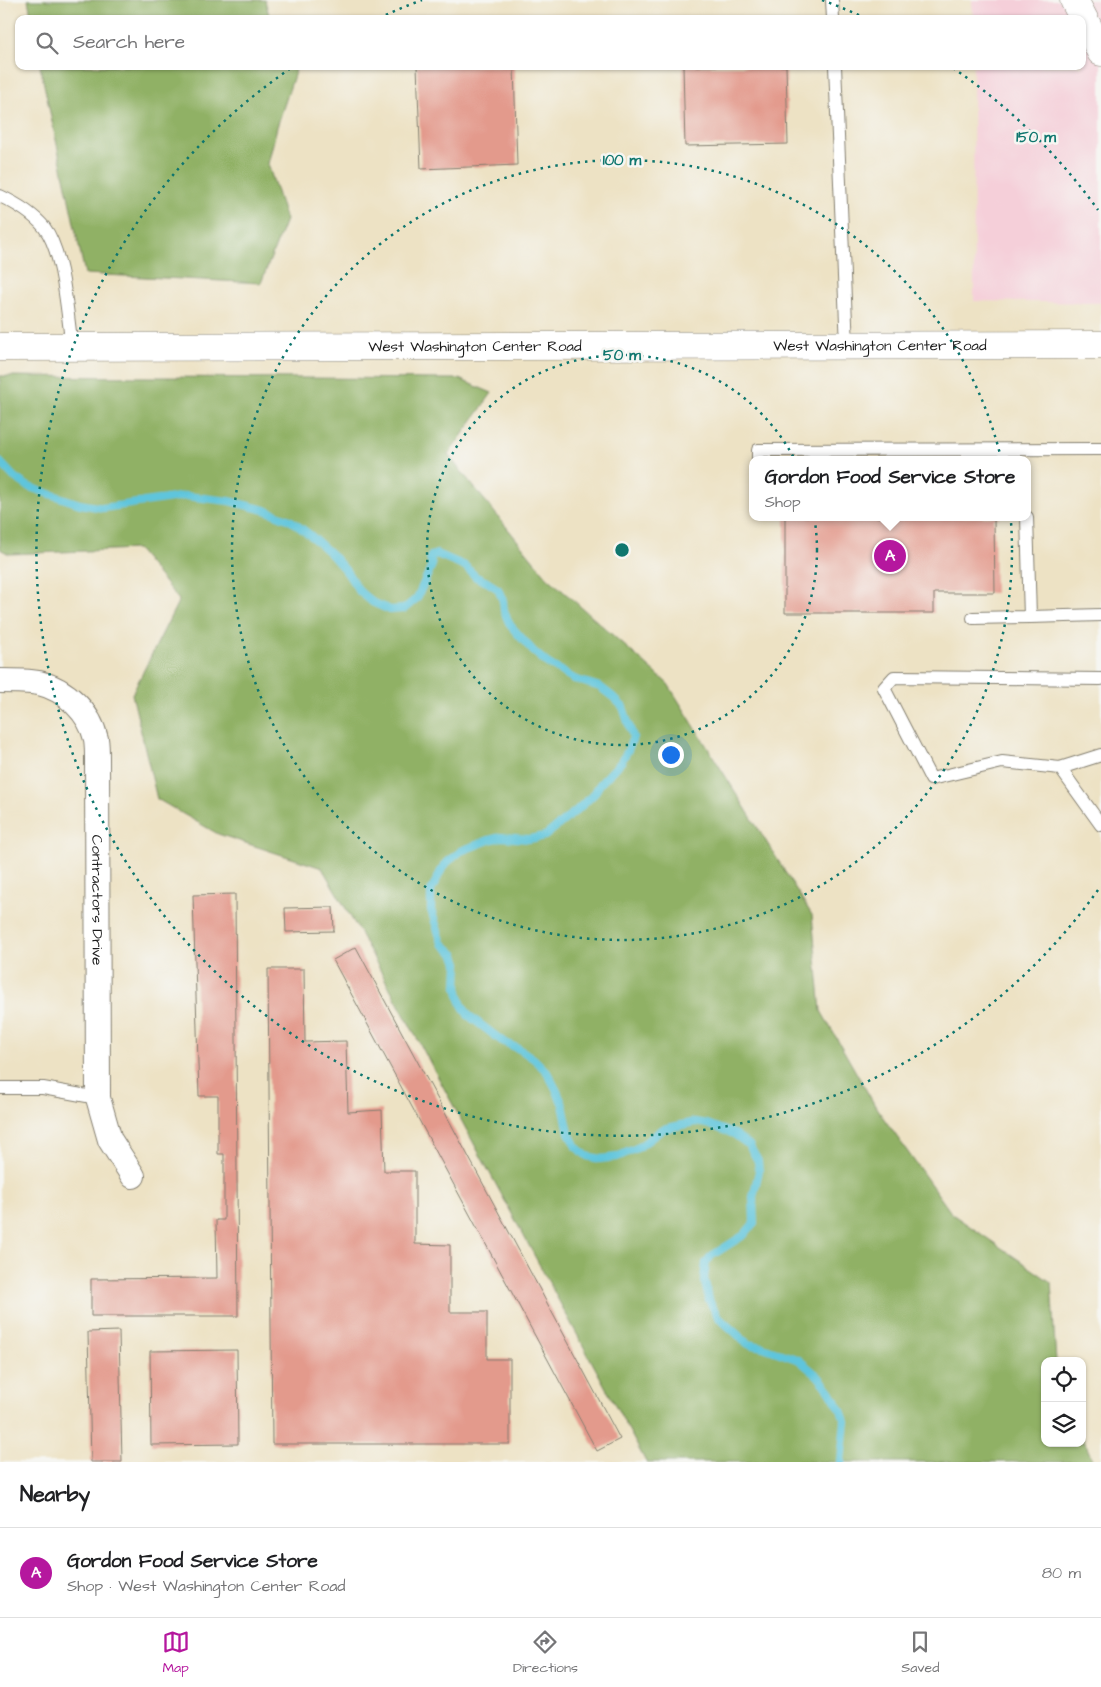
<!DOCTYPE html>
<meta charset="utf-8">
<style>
:root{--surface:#fff;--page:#f6f6f6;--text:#202124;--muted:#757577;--line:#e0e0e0;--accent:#b5179e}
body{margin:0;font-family:"Architects Daughter",sans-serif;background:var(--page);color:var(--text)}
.controls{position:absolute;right:15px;bottom:15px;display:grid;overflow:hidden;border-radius:10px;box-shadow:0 1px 4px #0004}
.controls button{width:45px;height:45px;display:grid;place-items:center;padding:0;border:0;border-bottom:1px solid var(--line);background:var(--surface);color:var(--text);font:25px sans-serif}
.you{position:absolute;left:670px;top:754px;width:18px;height:18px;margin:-12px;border:4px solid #fff;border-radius:50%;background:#1a73e8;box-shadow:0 0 0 8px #1a73e833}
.badge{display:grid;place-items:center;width:32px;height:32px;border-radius:50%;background:var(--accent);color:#fff;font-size:16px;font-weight:700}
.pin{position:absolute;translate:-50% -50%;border:2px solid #fff;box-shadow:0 1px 5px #0006}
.popup{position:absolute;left:749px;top:456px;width:282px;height:65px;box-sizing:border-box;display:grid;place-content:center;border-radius:10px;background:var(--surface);filter:drop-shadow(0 1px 4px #0005);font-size:16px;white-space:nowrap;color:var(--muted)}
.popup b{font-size:19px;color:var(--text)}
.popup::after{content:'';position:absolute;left:50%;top:100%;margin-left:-10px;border:10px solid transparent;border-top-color:var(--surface)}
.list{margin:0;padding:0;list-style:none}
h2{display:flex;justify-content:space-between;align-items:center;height:65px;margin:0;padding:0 20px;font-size:21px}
h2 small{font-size:16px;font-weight:400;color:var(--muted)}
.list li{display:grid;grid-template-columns:32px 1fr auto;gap:15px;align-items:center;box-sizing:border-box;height:90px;padding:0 20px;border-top:1px solid var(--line)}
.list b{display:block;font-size:19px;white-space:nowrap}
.list p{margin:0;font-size:16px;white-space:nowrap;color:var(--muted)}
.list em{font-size:16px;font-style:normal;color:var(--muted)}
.icon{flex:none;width:28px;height:28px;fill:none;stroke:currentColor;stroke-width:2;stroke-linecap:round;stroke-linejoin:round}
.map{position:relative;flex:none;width:1101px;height:1462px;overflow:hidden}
.search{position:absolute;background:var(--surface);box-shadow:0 1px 4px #0004;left:15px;right:15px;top:15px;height:55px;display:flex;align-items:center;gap:12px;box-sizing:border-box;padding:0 18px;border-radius:10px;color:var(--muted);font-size:19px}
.sheet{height:155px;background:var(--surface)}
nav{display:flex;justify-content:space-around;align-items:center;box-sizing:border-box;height:70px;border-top:1px solid var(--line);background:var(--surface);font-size:14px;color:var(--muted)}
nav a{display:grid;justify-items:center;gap:2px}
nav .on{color:var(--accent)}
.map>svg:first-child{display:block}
</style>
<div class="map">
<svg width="1101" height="1462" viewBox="0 0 1101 1462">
<rect width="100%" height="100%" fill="#f6f6f2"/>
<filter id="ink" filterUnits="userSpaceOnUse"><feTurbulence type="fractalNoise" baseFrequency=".02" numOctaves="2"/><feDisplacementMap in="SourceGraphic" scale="10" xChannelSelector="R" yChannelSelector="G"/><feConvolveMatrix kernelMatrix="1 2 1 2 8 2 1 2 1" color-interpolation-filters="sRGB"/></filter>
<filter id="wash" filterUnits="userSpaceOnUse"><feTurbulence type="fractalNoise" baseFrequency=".0096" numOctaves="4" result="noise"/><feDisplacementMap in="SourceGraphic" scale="20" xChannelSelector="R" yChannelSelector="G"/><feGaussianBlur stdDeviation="1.12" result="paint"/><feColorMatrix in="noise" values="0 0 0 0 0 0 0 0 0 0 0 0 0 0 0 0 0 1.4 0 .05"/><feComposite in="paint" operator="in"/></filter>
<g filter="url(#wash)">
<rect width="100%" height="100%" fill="#ede2c4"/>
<!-- built -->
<path fill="#f5cfd9" d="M 972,0 L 1101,0 L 1101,303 L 974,301 L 973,66 L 1082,66 L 1082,19 L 973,19 Z"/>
<!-- forest -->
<path fill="#90b165" stroke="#566640" d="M 28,0 L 265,0 L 270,19 L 32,19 Z
M 40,66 L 297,66 L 277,127 L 268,164 L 286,220 L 261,283 L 85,274 Z
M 0,376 L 459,379 L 492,393 L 448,455 L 547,577 L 668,684 L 812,915 L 821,1011 L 877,1109 L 952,1214 L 1051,1282 L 1056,1361 L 1045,1361 L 1045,1443 L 1082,1443 L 1082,1435 L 1093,1462 L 646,1462 L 359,931 L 322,868 L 218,834 L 157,799 L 132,694 L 179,600 L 137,549 L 9,554 L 0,549 Z"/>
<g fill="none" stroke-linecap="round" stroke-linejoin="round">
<!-- stream -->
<path stroke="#5fc5dc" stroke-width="8" d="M 0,462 L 14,477 L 29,487 L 80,504 L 103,508 L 186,496 L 229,501 L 265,510 L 290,520 L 310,535 L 331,554 L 346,571 L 360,592 L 372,602 L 390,610 L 404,609 L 417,598 L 432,565 L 430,559 L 431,556 L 437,554 L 465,566 L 476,577 L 487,582 L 498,589 L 503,601 L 504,611 L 510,625 L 533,651 L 547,663 L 574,679 L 600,687 L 613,697 L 623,707 L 633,737 L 628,750 L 621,762 L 600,784 L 594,794 L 577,810 L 545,836 L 529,839 L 501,837 L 489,840 L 461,851 L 444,865 L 431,891 L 431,910 L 442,943 L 455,955 L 458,963 L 457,987 L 461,1003 L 468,1015 L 502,1041 L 521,1050 L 534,1059 L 547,1072 L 556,1089 L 563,1105 L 569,1133 L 576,1147 L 587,1156 L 600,1159 L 617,1157 L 639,1147 L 663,1129 L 695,1122 L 707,1124 L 734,1134 L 749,1145 L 758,1161 L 759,1171 L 753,1197 L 754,1223 L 744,1235 L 711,1256 L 706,1263 L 704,1278 L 709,1300 L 718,1317 L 748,1344 L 763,1347 L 799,1360 L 818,1376 L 830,1391 L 841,1410 L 845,1421 L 841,1462"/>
</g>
<g id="blocks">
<!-- building -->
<path fill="#e39a8c" d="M 417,66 L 514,66 L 517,165 L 421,169 Z
M 683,66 L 786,66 L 788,144 L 685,146 Z
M 785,517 L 999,517 L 999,519 L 994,519 L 995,593 L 934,593 L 934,613 L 785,613 Z
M 235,894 L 238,1316 L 91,1316 L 91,1279 L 217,1278 L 216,1220 L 224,1220 L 224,1154 L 218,1154 L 218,1096 L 199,1096 L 193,895 Z
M 333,907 L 334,931 L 286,932 L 285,908 Z
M 356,947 L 620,1439 L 597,1451 L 333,960 Z
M 268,969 L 304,969 L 305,1042 L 346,1041 L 348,1112 L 382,1110 L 384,1171 L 415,1171 L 415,1244 L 450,1245 L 450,1312 L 487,1312 L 487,1359 L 510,1359 L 510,1444 L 272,1444 Z
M 119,1331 L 122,1462 L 91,1462 L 88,1332 Z
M 237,1350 L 238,1444 L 151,1445 L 150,1351 Z"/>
</g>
</g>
<g filter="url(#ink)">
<use href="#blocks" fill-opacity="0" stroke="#847f70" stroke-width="1"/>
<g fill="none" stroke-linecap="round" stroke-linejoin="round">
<!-- lane casing -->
<g stroke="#847f70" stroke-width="14">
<path id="lane" d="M 832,0 L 833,19
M 835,66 L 847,346
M 0,196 C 15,203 33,214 44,227 C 64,253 67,314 72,347
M 758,460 L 758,450 L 1101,449
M 1027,517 L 1030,617 L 1101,615
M 973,618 L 1030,617
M 1101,679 L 894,677 L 884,688 L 931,779 L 1002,762 L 1060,768 L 1101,755
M 1060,768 L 1101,825
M 0,1088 L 43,1088 L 98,1098"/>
</g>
<!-- street casing -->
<g stroke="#847f70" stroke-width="26">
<g id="street">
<path id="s1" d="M 0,681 C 13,681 27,681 39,683 C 66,689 90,713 96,739 C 97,745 97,752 97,758 L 98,1098 L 110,1140 L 133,1176"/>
</g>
</g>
<!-- secondary casing -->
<g stroke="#847f70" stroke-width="29">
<g id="secondary">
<path d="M 1074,0 L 1101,52"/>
<path id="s2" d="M 0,347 L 1101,345"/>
</g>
</g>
<!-- lane -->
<use href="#lane" stroke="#fff" stroke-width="12"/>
<!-- street -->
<use href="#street" stroke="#fff" stroke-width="24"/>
<!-- secondary -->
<use href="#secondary" stroke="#fff" stroke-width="28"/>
</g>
</g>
<!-- distance rings -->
<g fill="none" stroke="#0f766e" stroke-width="2.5" stroke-dasharray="2.5 5">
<circle cx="622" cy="550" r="195"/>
<circle cx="622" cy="550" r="390"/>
<path d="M1098 890A585 585 0 1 1 291 68M379 18A585 585 0 0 1 422 0M822 0A585 585 0 0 1 865 18M953 68A585 585 0 0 1 1098 210"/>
</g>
<g text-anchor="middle" stroke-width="5" stroke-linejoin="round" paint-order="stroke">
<!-- street labels -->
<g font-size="15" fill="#1c1c1c" stroke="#f6f6f2">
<text dy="5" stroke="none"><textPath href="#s2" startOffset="880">West Washington Center Road</textPath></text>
<text dy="5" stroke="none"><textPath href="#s2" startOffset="475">West Washington Center Road</textPath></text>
<text dy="5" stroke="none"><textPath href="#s1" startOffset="284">Contractors Drive</textPath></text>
</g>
</g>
<circle cx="622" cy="550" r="8" fill="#0f766e" stroke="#f6f6f2" stroke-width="2.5"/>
<g font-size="15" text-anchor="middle" font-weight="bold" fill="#0f766e" stroke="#f6f6f2" stroke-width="5" stroke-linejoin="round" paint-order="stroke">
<text x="1036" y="142">150 m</text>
<text x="622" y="165">100 m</text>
<text x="622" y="360">50 m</text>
</g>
</svg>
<div class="controls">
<button><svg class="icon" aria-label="locate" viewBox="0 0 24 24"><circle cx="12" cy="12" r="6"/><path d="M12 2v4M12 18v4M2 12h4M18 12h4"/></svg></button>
<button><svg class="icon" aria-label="layers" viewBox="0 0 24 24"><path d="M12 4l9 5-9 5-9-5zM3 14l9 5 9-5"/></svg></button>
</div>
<div class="you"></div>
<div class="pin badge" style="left:890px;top:556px">A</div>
<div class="popup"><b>Gordon Food Service Store</b>Shop</div>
<div class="search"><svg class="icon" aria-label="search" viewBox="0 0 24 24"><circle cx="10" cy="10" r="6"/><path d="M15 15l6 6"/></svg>Search here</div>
</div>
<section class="sheet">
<h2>Nearby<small></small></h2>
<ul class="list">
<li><span class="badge">A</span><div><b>Gordon Food Service Store</b><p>Shop · West Washington Center Road</p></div><em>80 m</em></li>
</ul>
</section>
<nav>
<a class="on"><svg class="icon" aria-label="map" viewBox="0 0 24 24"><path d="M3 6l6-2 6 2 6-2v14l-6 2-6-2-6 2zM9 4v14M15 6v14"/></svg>Map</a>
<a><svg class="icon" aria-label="directions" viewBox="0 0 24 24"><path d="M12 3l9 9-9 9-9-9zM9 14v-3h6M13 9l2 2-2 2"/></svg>Directions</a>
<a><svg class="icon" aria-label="saved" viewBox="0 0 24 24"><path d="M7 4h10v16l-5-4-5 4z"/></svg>Saved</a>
</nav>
